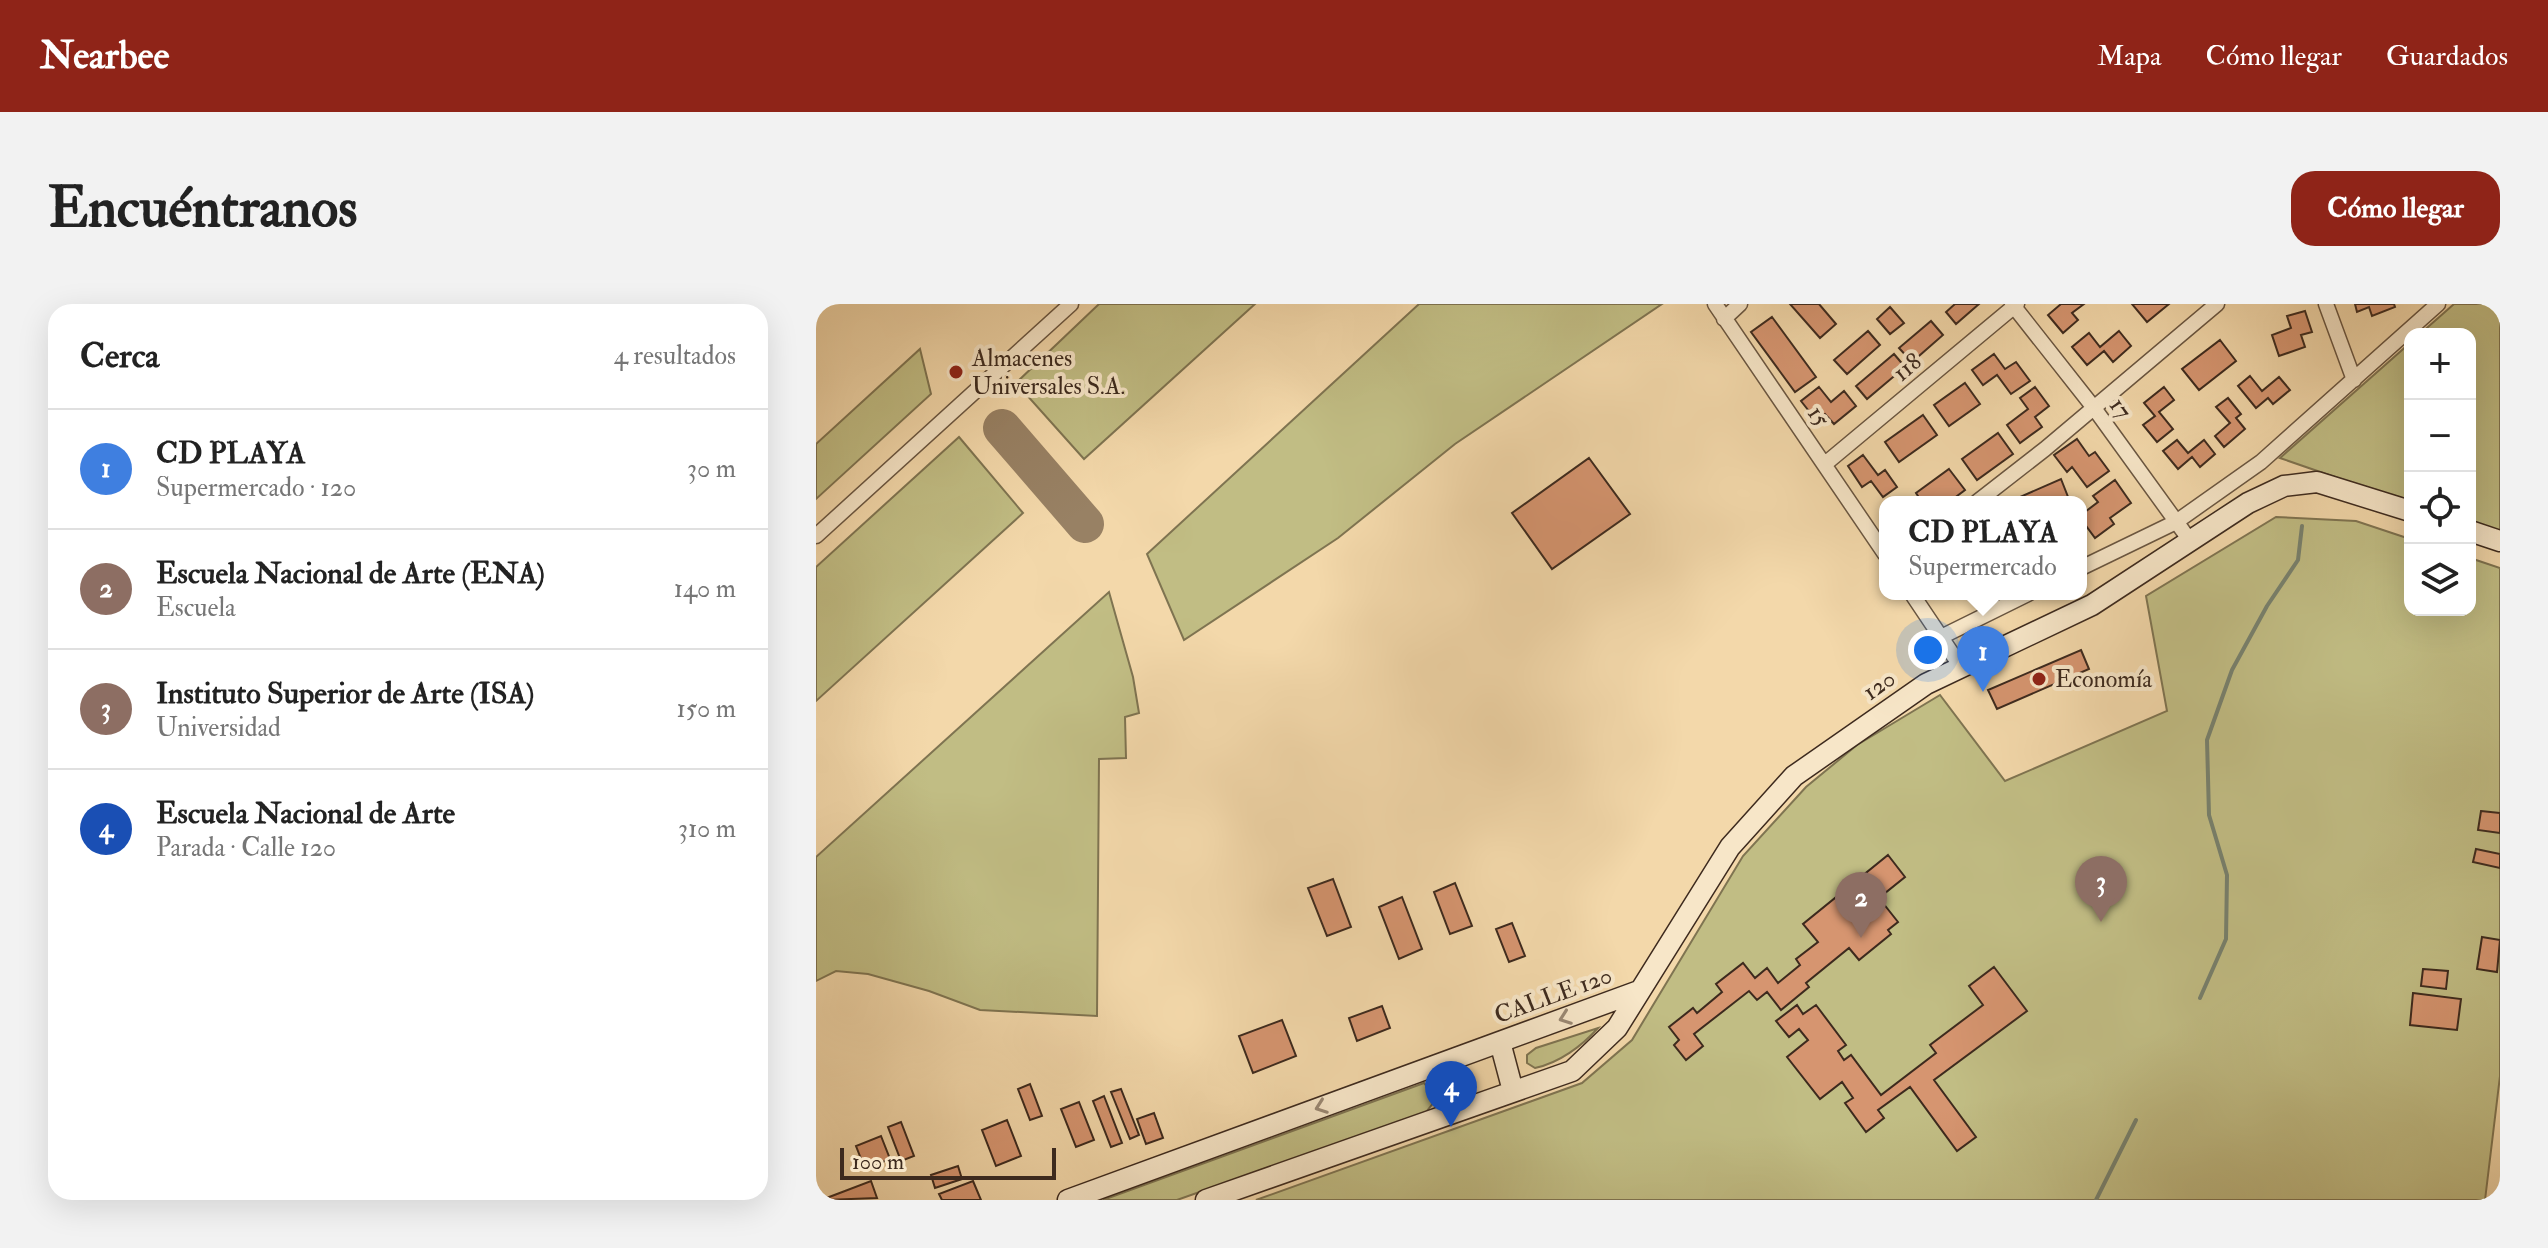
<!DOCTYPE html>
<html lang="es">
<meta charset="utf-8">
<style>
:root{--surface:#fff;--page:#f2f2f2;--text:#222;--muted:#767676;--line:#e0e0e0;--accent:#8f2418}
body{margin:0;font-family:"IM FELL Double Pica",serif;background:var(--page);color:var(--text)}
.controls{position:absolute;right:24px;top:24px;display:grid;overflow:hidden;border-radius:16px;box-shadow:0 8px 32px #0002}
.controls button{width:72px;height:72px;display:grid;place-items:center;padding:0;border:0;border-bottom:2px solid var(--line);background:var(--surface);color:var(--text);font:40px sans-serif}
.scale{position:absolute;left:24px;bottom:20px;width:216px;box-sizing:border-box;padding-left:8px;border:4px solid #3d2a1e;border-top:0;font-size:22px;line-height:28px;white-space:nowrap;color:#3d2a1e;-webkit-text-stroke:6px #f7e6c8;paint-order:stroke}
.you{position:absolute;left:1112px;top:346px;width:28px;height:28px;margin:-20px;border:6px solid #fff;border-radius:50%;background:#1a73e8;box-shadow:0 0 0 12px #1a73e833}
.badge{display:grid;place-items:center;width:52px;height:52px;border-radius:50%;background:var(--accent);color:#fff;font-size:26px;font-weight:700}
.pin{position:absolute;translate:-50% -66px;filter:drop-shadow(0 2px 4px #0008)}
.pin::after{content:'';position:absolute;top:42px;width:28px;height:24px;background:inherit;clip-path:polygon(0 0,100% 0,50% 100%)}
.popup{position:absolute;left:1063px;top:192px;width:208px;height:104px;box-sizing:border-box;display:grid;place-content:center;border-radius:16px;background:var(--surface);filter:drop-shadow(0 2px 6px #0005);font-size:26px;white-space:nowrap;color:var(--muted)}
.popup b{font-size:30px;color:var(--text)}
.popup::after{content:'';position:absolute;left:50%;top:100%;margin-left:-16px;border:16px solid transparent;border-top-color:var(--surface)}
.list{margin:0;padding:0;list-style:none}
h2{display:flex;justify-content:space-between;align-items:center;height:104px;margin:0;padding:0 32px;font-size:34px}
h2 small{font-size:26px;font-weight:400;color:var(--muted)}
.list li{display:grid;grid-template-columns:52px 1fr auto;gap:24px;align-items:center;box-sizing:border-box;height:120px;padding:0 32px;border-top:2px solid var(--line)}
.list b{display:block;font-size:30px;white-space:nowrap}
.list p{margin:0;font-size:26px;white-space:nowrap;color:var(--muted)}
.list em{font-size:26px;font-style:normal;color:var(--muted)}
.icon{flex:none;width:44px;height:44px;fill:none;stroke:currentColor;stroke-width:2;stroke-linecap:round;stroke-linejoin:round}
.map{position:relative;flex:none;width:1684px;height:896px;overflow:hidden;border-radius:24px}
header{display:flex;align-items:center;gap:48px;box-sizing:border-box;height:112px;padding:0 40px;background:var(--accent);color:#fff}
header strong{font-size:38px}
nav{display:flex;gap:44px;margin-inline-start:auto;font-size:28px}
.intro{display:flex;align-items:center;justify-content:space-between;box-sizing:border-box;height:192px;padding:0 48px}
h1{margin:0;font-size:56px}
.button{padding:20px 36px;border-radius:24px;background:var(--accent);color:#fff;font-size:28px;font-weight:700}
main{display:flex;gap:48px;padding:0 48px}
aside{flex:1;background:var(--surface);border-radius:24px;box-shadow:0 8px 32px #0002}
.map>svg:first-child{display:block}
</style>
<header>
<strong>Nearbee</strong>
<nav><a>Mapa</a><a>Cómo llegar</a><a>Guardados</a></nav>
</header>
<div class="intro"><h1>Encuéntranos</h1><a class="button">Cómo llegar</a></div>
<main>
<aside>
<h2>Cerca<small>4 resultados</small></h2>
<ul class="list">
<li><span class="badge" style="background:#3f7fe0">1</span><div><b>CD PLAYA</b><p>Supermercado · 120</p></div><em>30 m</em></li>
<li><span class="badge" style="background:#8d6e63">2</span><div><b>Escuela Nacional de Arte (ENA)</b><p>Escuela</p></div><em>140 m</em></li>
<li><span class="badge" style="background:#8d6e63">3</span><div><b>Instituto Superior de Arte (ISA)</b><p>Universidad</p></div><em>150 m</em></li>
<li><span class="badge" style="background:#1a4fb4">4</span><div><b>Escuela Nacional de Arte</b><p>Parada · Calle 120</p></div><em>310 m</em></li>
</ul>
</aside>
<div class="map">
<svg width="1684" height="896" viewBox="0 0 1684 896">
<rect width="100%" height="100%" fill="#f3d8aa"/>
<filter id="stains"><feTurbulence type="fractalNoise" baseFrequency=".0025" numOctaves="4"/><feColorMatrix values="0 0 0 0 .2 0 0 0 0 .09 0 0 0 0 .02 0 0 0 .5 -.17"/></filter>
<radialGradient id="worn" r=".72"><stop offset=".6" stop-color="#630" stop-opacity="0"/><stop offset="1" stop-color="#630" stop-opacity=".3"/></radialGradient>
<!-- green -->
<path fill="#c1bd84" stroke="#7f7451" stroke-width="2" d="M 283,0 L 439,0 L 268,155 L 200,79 Z
M 603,0 L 846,0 L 639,140 L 522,234 L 368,336 L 331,250 Z
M 1638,0 L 1684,0 L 1684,230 L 1654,220 L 1654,30 L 1604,30 Z
M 1594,39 L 1594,199 L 1464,154 Z
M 104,45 L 115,90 L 0,195 L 0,140 Z
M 143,133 L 207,209 L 0,397 L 0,263 Z
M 1460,213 L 1540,217 L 1594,235 L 1594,306 L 1654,306 L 1654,254 L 1684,264 L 1684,772 L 1669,896 L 440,896 L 766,779 L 816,736 L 927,552 L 990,483 L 1041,441 L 1124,391 L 1189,477 L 1351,407 L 1330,292 Z
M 293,288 L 317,373 L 323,409 L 309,413 L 310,454 L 283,455 L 281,712 L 164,706 L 113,687 L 52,670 L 20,667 L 0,677 L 0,553 Z
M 782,724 C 766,742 743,759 719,764 L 711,759 L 711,751 L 720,744 Z
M 608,779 L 616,788 L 618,798 L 610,808 L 361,896 L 287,896 Z"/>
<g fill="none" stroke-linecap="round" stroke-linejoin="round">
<!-- stream -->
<path stroke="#77816e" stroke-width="4" d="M 1384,694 L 1410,635 L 1411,571 L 1393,511 L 1391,436 L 1416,366 L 1451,302 L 1482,256 L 1486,222
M 1280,896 L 1320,816"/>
<!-- taxiway -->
<path stroke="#988164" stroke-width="38" d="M 186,124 L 269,220"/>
</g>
<!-- building -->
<path fill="#d69570" stroke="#3d2a1e" stroke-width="2" d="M 974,0 L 1003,0 L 1020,20 L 1004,34 Z
M 1139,0 L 1163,0 L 1140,20 L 1130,8 Z
M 1245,0 L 1268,0 L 1256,9 L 1262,16 L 1247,29 L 1232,11 Z
M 1316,0 L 1353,0 L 1331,18 Z
M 1539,0 L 1578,0 L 1579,3 L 1556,12 L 1553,3 L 1541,8 Z
M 1074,3 L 1088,19 L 1074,30 L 1061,15 Z
M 1489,7 L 1496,28 L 1485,31 L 1489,43 L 1463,52 L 1456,31 L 1475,24 L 1471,12 Z
M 956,13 L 1000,73 L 979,88 L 935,28 Z
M 1115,17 L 1127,31 L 1096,58 L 1083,44 Z
M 1052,27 L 1064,41 L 1031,70 L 1018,56 Z
M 1303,27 L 1315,42 L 1297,58 L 1288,47 L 1271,61 L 1256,43 L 1273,29 L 1284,43 Z
M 1404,36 L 1420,57 L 1383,86 L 1366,65 Z
M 1078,50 L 1089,63 L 1051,95 L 1040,82 Z
M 1178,50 L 1189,65 L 1200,58 L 1214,77 L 1195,90 L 1181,71 L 1167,81 L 1156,66 Z
M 1434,72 L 1446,87 L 1463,73 L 1474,86 L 1457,100 L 1452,94 L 1440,104 L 1422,82 Z
M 1149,79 L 1164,100 L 1133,122 L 1118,101 Z
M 1003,83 L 1015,98 L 1028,87 L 1040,102 L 1018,120 L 1009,110 L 1000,116 L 985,97 Z
M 1219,83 L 1233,102 L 1219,113 L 1226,123 L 1204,139 L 1191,121 L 1212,105 L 1204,94 Z
M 1348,83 L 1358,96 L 1343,108 L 1357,125 L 1341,138 L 1327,121 L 1339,112 L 1328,99 Z
M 1412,94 L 1425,110 L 1420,114 L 1429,125 L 1408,143 L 1399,132 L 1414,119 L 1400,103 Z
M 1107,111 L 1121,131 L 1083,158 L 1069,138 Z
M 1182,129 L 1197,150 L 1161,176 L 1146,155 Z
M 1261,135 L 1273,152 L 1279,148 L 1293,167 L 1271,183 L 1256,163 L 1251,168 L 1238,151 Z
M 1361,136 L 1372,149 L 1388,136 L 1399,150 L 1384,163 L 1376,153 L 1362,165 L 1347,147 Z
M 1047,151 L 1062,171 L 1069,166 L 1081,183 L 1067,193 L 1055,177 L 1046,183 L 1032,162 Z
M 773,154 L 814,210 L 736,265 L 696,209 Z
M 1133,165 L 1149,186 L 1133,198 L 1106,198 L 1100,189 Z
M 1245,175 L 1254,198 L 1206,198 L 1204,193 Z
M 1299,176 L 1315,199 L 1294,214 L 1298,220 L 1279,234 L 1265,215 L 1265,211 L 1282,198 L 1277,192 Z
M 1265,346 L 1273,365 L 1181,405 L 1172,386 Z
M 1665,507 L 1684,509 L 1684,529 L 1662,526 Z
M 1660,545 L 1684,550 L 1684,564 L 1657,558 Z
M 1072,551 L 1089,573 L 1063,594 L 1082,618 L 1072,626 L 1075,630 L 1043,656 L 1033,644 L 990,679 L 993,683 L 965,706 L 951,688 L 941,696 L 933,687 L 878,730 L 887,742 L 870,756 L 858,741 L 863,736 L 853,723 L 877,704 L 881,709 L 906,688 L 900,680 L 927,659 L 939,674 L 951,664 L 962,679 L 984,661 L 980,655 L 1002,638 L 987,620 Z
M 517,575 L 535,623 L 511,632 L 492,584 Z
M 639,579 L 656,622 L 634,630 L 618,588 Z
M 586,593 L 606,645 L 583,655 L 563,603 Z
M 696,619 L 709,652 L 693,658 L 680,625 Z
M 1666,633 L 1684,636 L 1681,668 L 1661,665 Z
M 1178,663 L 1211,707 L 1118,776 L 1160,833 L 1141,847 L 1094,783 L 1062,806 L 1068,814 L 1050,828 L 1029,799 L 1037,794 L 1026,778 L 1004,795 L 971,753 L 992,736 L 983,725 L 973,733 L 960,717 L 981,701 L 987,710 L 1000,701 L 1030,741 L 1022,747 L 1028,756 L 1035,751 L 1065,791 L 1120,749 L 1114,741 L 1167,701 L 1153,682 Z
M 1607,665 L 1632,667 L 1630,685 L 1605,682 Z
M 1597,689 L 1645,695 L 1641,726 L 1594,721 Z
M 566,702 L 574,724 L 541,737 L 533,714 Z
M 466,716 L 480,752 L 437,769 L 423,732 Z
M 214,780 L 226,812 L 214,816 L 202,785 Z
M 305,785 L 323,831 L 314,835 L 295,788 Z
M 288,792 L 306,839 L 295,843 L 277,797 Z
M 263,798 L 278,836 L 260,843 L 245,805 Z
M 338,809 L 347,834 L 330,840 L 321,815 Z
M 191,816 L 205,852 L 180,862 L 166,826 Z
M 85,818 L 98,852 L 85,857 L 72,823 Z
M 65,832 L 74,855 L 49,865 L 40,842 Z
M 142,862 L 146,875 L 119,884 L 115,871 Z
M 55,877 L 61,894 L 9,896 L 8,895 Z
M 157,877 L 165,896 L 126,896 L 123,890 Z"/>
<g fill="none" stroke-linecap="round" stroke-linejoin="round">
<!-- street casing -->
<g stroke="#6a5641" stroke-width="17">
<path id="street" d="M 899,0 L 1069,250
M 1196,0 L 1278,104 L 1375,238
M 1510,0 L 1538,76
M 908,15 L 924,0
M 1009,160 L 1201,0
M 1161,198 L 1229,145 L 1401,0
M 0,232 L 255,0
M 1265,264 L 1360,218 L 1445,158 L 1622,0
M 1096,290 L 1145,363
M 1125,333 L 1212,290"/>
</g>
<!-- secondary casing -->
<g stroke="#3d2a1e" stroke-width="23">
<path id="secondary" d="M 1654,227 L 1684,237
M 684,738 L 697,787
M 624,760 L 642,805
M 252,896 L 823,687
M 390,896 L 756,767 L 801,724 L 914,543 L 978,472 L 1110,380 L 1276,301 L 1432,199 L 1468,182 L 1501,178 L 1594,207"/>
</g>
<!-- street -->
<use href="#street" stroke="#f7e6c8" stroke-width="14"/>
<!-- secondary -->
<use href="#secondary" stroke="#f7e6c8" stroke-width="20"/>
</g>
<!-- one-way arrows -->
<defs><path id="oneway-chevron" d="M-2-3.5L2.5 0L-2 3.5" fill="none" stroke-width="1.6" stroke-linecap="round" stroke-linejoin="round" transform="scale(2)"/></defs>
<g stroke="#9a8873">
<use href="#oneway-chevron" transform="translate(749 714) rotate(160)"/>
<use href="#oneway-chevron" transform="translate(505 803) rotate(160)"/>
</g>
<!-- markers -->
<g fill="#8f2418" stroke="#f7e6c8" stroke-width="3">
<circle cx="140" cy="68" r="8"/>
<circle cx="1223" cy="375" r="8"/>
</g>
<g text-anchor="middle" stroke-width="8" stroke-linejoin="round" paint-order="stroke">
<!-- poi labels -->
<g font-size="24" fill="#3d2a1e" stroke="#f7e6c8" text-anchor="start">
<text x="156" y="62">Almacenes<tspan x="156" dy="28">Universales S.A.</tspan></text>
<text x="1239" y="383">Economía</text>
</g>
<!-- street labels -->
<g font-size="24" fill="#3d2a1e" stroke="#f7e6c8">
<text transform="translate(1091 63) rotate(-40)" y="8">118</text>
<text transform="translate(1305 104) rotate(54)" y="8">17</text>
<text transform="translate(1003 112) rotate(55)" y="8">15</text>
<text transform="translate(1063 381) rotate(-35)" y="8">120</text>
<text transform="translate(737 691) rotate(-20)" y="8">CALLE 120</text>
</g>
</g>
<rect width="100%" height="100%" filter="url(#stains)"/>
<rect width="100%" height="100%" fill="url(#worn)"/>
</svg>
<div class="controls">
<button>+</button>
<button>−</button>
<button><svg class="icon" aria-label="locate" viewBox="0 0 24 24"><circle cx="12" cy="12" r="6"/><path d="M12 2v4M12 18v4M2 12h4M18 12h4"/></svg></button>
<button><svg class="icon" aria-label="layers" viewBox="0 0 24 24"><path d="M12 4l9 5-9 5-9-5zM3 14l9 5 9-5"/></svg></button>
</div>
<div class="scale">100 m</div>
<div class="you"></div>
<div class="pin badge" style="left:1167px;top:388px;background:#3f7fe0">1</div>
<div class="popup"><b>CD PLAYA</b>Supermercado</div>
<div class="pin badge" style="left:1045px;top:634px;background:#8d6e63">2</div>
<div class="pin badge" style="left:1285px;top:618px;background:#8d6e63">3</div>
<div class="pin badge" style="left:635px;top:823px;background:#1a4fb4">4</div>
</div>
</main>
